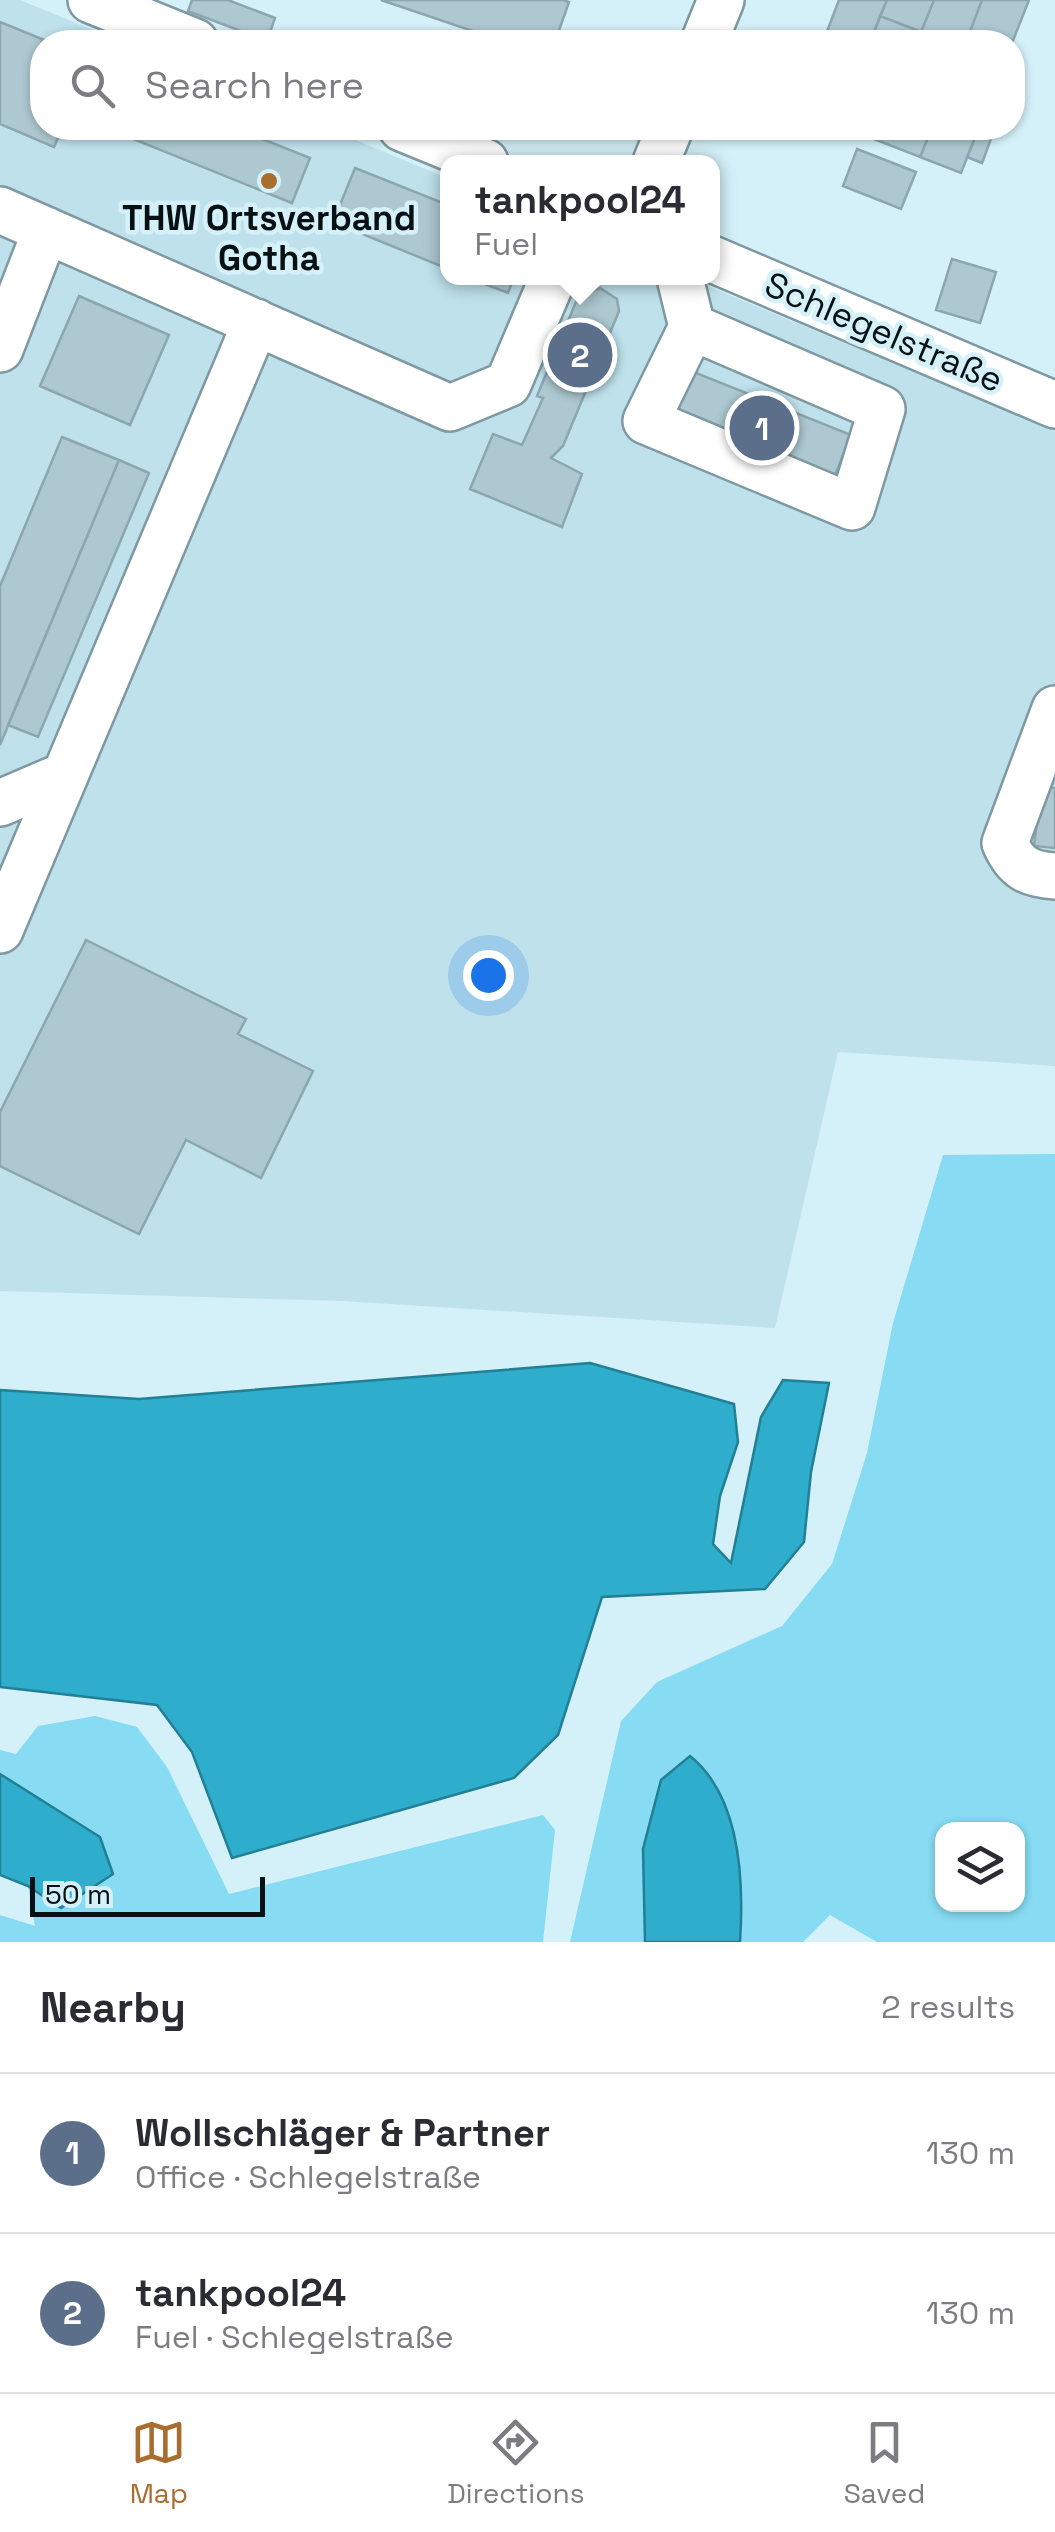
<!DOCTYPE html>
<meta charset="utf-8">
<style>
:root{--surface:#fff;--page:#f2f2f3;--text:#2b2b33;--muted:#7c7c81;--line:#e1e1e2;--accent:#aa6d30}
body{margin:0;font-family:"Space Grotesk",sans-serif;background:var(--page);color:var(--text)}
.controls{position:absolute;right:30px;bottom:30px;display:grid;overflow:hidden;border-radius:20px;box-shadow:0 2px 8px #0004}
.controls button{width:90px;height:90px;display:grid;place-items:center;padding:0;border:0;border-bottom:2px solid var(--line);background:var(--surface);color:var(--text);font:50px sans-serif}
.scale{position:absolute;left:30px;bottom:25px;width:235px;box-sizing:border-box;padding-left:10px;border:5px solid #071013;border-top:0;font-size:28px;line-height:35px;white-space:nowrap;color:#071013;-webkit-text-stroke:8px #d4f0f8;paint-order:stroke}
.you{position:absolute;left:488px;top:975px;width:35px;height:35px;margin:-25px;border:8px solid #fff;border-radius:50%;background:#1a73e8;box-shadow:0 0 0 15px #1a73e833}
.badge{display:grid;place-items:center;width:65px;height:65px;border-radius:50%;background:var(--accent);color:#fff;font-size:32px;font-weight:700}
.pin{position:absolute;translate:-50% -50%;border:5px solid #fff;box-shadow:0 2px 10px #0006}
.popup{position:absolute;left:440px;top:155px;width:280px;height:130px;box-sizing:border-box;display:grid;place-content:center;border-radius:20px;background:var(--surface);filter:drop-shadow(0 2px 8px #0005);font-size:32px;white-space:nowrap;color:var(--muted)}
.popup b{font-size:38px;color:var(--text)}
.popup::after{content:'';position:absolute;left:50%;top:100%;margin-left:-20px;border:20px solid transparent;border-top-color:var(--surface)}
.list{margin:0;padding:0;list-style:none}
h2{display:flex;justify-content:space-between;align-items:center;height:130px;margin:0;padding:0 40px;font-size:42px}
h2 small{font-size:32px;font-weight:400;color:var(--muted)}
.list li{display:grid;grid-template-columns:65px 1fr auto;gap:30px;align-items:center;box-sizing:border-box;height:160px;padding:0 40px;border-top:2px solid var(--line)}
.list b{display:block;font-size:38px;white-space:nowrap}
.list p{margin:0;font-size:32px;white-space:nowrap;color:var(--muted)}
.list em{font-size:32px;font-style:normal;color:var(--muted)}
.icon{flex:none;width:55px;height:55px;fill:none;stroke:currentColor;stroke-width:2;stroke-linecap:round;stroke-linejoin:round}
.map{position:relative;flex:none;width:1055px;height:1942px;overflow:hidden}
.search{position:absolute;background:var(--surface);box-shadow:0 2px 8px #0004;left:30px;right:30px;top:30px;height:110px;display:flex;align-items:center;gap:25px;box-sizing:border-box;padding:0 35px;border-radius:40px;color:var(--muted);font-size:38px}
.sheet{height:450px;background:var(--surface)}
nav{display:flex;justify-content:space-around;align-items:center;box-sizing:border-box;height:140px;border-top:2px solid var(--line);background:var(--surface);font-size:28px;color:var(--muted)}
nav a{display:grid;justify-items:center;gap:5px}
nav .on{color:var(--accent)}
.map>svg:first-child{display:block}
</style>
<div class="map">
<svg width="1055" height="1942" viewBox="0 0 1055 1942">
<rect width="100%" height="100%" fill="#d4f0f8"/>
<!-- built -->
<path fill="#bee1ec" d="M 0,0 L 20,0 L 122,42 L 42,42 L 42,128 L 327,128 L 447,178 L 448,278 L 688,278 L 1055,430 L 1055,1066 L 838,1052 L 775,1328 L 343,1301 L 0,1291 Z"/>
<!-- green -->
<path fill="#87dbf2" fill-rule="evenodd" d="M 1055,1154 L 1055,1942 L 877,1942 L 830,1915 L 803,1942 L 570,1942 L 621,1721 L 657,1682 L 782,1626 L 832,1564 L 867,1453 L 893,1323 L 943,1155 ZM 942,1830 L 1018,1830 L 1018,1904 L 942,1904 Z
M 95,1716 L 137,1727 L 167,1767 L 229,1894 L 543,1815 L 555,1830 L 543,1942 L 0,1942 L 0,1915 L 35,1926 L 28,1886 L 61,1908 L 0,1774 L 0,1750 L 16,1754 L 38,1726 Z"/>
<!-- water -->
<path fill="#2eaecc" stroke="#227f94" stroke-width="2.5" d="M 590,1363 L 734,1404 L 738,1442 L 720,1496 L 713,1544 L 731,1563 L 761,1417 L 783,1380 L 829,1383 L 811,1472 L 804,1542 L 765,1589 L 602,1597 L 558,1735 L 514,1778 L 232,1858 L 192,1752 L 157,1705 L 0,1687 L 0,1390 L 139,1399 Z
M 690,1756 C 741,1797 744,1881 740,1942 L 645,1942 L 643,1849 L 661,1780 Z
M 0,1774 L 100,1837 L 113,1874 L 61,1908 L 28,1886 L 0,1875 Z"/>
<!-- building -->
<path fill="#adc8d0" stroke="#8ca6ad" stroke-width="2.5" d="M 192,0 L 228,0 L 275,18 L 267,41 L 188,11 Z
M 381,0 L 563,0 L 569,2 L 555,42 L 505,42 Z
M 839,0 L 887,0 L 870,42 L 823,42 Z
M 887,0 L 934,0 L 921,32 L 880,16 Z
M 934,0 L 982,0 L 966,42 L 949,42 L 921,32 Z
M 982,0 L 1029,0 L 1012,43 L 966,42 Z
M 880,16 L 922,32 L 918,42 L 870,42 Z
M 0,22 L 49,42 L 42,42 L 42,128 L 62,128 L 54,147 L 0,124 Z
M 922,32 L 949,42 L 918,42 Z
M 123,128 L 235,128 L 310,158 L 292,203 L 121,134 Z
M 843,128 L 884,128 L 879,141 Z
M 884,128 L 932,128 L 920,157 L 879,141 Z
M 932,128 L 979,128 L 961,173 L 920,157 Z
M 979,128 L 995,128 L 982,163 L 967,157 Z
M 857,149 L 916,172 L 901,209 L 843,186 Z
M 355,168 L 448,205 L 448,269 L 333,222 Z
M 952,259 L 996,272 L 980,323 L 936,310 Z
M 469,278 L 514,278 L 508,293 Z
M 600,288 L 617,299 L 619,311 L 563,446 L 551,458 L 582,474 L 562,527 L 470,489 L 493,434 L 522,445 L 543,398 L 537,396 L 578,297 Z
M 79,296 L 169,335 L 130,425 L 40,386 Z
M 686,369 L 851,435 L 832,483 L 666,417 Z
M 62,437 L 119,460 L 0,745 L 0,586 Z
M 119,460 L 149,473 L 38,737 L 8,725 Z
M 1041,786 L 1055,788 L 1055,848 L 1034,846 Z
M 86,940 L 246,1019 L 238,1034 L 313,1071 L 261,1178 L 186,1140 L 139,1234 L 0,1166 L 0,1112 Z"/>
<g fill="none" stroke-linecap="round" stroke-linejoin="round">
<!-- minor casing -->
<g stroke="#7f99a0" stroke-width="50">
<path id="minor" d="M 91,0 L 195,42
M 704,42 L 721,0
M 402,128 L 485,162
M 656,162 L 670,128
M 0,210 L 450,408 L 508,384 L 553,278
M 712,259 L 1055,405
M 680,278 L 692,327 L 646,421 L 852,507 L 882,409 L 692,327
M 0,349 L 46,230
M 1055,709 L 1005,843 C 1016,868 1028,874 1055,876
M 0,803 L 63,776
M 0,930 L 256,322"/>
</g>
<!-- minor -->
<use href="#minor" stroke="#fff" stroke-width="45"/>
</g>
<!-- markers -->
<circle fill="#aa6d30" stroke="#d4f0f8" stroke-width="4" cx="269" cy="181" r="10"/>
<g text-anchor="middle" stroke-width="9" stroke-linejoin="round" paint-order="stroke">
<!-- poi labels -->
<g font-size="35" font-weight="bold" fill="#071013" stroke="#d4f0f8">
<text x="269" y="230">THW Ortsverband<tspan x="269" dy="40">Gotha</tspan></text>
</g>
<!-- street labels -->
<g font-size="35" fill="#071013" stroke="#d4f0f8">
<text transform="translate(884 332) rotate(23)" y="12">Schlegelstraße</text>
</g>
</g>
</svg>
<div class="controls">
<button><svg class="icon" aria-label="layers" viewBox="0 0 24 24"><path d="M12 4l9 5-9 5-9-5zM3 14l9 5 9-5"/></svg></button>
</div>
<div class="scale">50 m</div>
<div class="you"></div>
<div class="pin badge" style="left:762px;top:428px;background:#5c6f8a">1</div>
<div class="pin badge" style="left:580px;top:355px;background:#5c6f8a">2</div>
<div class="popup"><b>tankpool24</b>Fuel</div>
<div class="search"><svg class="icon" aria-label="search" viewBox="0 0 24 24"><circle cx="10" cy="10" r="6"/><path d="M15 15l6 6"/></svg>Search here</div>
</div>
<section class="sheet">
<h2>Nearby<small>2 results</small></h2>
<ul class="list">
<li><span class="badge" style="background:#5c6f8a">1</span><div><b>Wollschläger &amp; Partner</b><p>Office · Schlegelstraße</p></div><em>130 m</em></li>
<li><span class="badge" style="background:#5c6f8a">2</span><div><b>tankpool24</b><p>Fuel · Schlegelstraße</p></div><em>130 m</em></li>
</ul>
</section>
<nav>
<a class="on"><svg class="icon" aria-label="map" viewBox="0 0 24 24"><path d="M3 6l6-2 6 2 6-2v14l-6 2-6-2-6 2zM9 4v14M15 6v14"/></svg>Map</a>
<a><svg class="icon" aria-label="directions" viewBox="0 0 24 24"><path d="M12 3l9 9-9 9-9-9zM9 14v-3h6M13 9l2 2-2 2"/></svg>Directions</a>
<a><svg class="icon" aria-label="saved" viewBox="0 0 24 24"><path d="M7 4h10v16l-5-4-5 4z"/></svg>Saved</a>
</nav>
